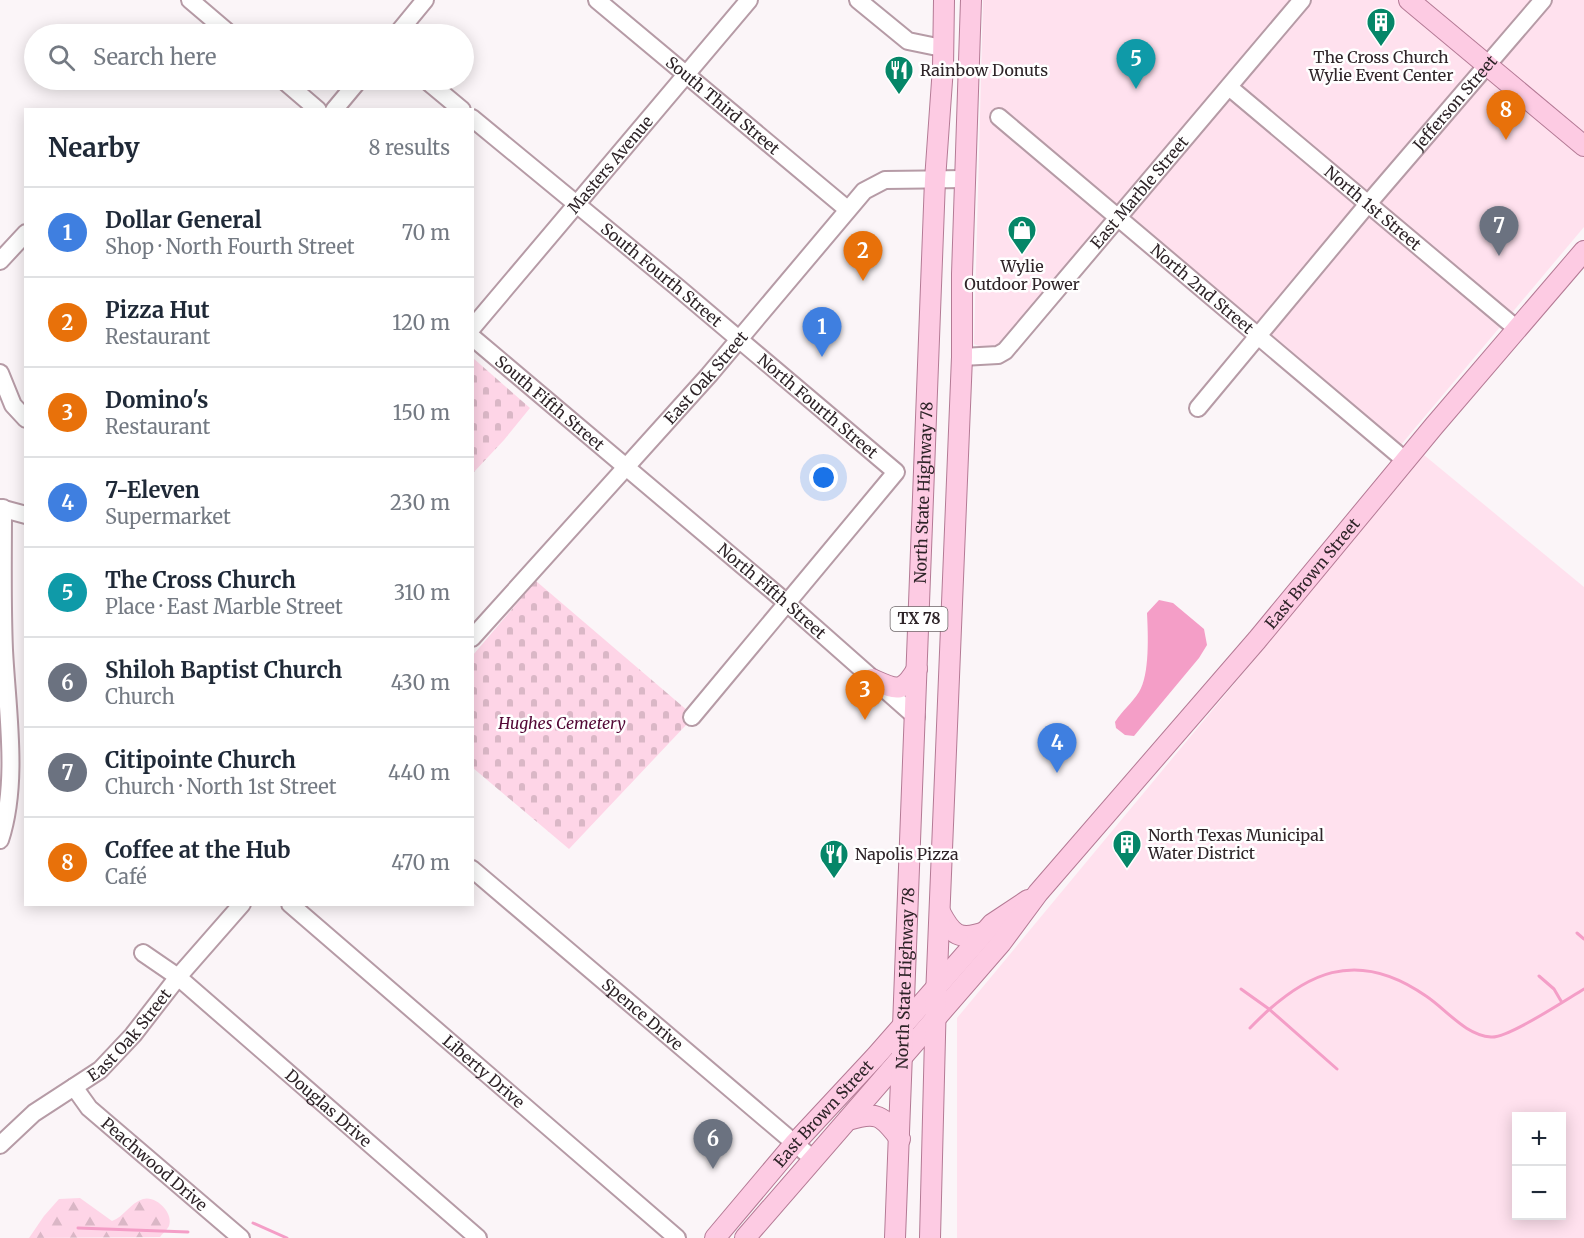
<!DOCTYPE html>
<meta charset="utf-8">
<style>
:root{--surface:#fff;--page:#f2f2f3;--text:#1f2937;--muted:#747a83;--line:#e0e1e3;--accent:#db2777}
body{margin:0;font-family:Merriweather,serif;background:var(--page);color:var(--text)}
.controls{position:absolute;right:18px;bottom:18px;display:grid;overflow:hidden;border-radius:0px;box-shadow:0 3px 15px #0003}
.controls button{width:54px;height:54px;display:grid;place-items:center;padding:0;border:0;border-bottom:2px solid var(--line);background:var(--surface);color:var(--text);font:30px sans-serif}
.you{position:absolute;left:824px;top:478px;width:21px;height:21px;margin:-15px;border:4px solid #fff;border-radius:50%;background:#1a73e8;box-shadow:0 0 0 9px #1a73e833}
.badge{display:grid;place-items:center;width:39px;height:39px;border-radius:50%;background:var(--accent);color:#fff;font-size:20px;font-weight:700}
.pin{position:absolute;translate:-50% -50px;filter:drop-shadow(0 2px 3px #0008)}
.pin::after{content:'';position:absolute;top:32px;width:21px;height:18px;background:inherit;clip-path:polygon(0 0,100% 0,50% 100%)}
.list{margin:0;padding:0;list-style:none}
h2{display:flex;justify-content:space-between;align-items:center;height:78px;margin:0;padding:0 24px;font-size:26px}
h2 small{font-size:20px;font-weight:400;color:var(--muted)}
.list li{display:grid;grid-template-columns:39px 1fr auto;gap:18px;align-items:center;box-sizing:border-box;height:90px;padding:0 24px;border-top:2px solid var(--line)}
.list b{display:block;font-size:22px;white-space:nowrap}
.list p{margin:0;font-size:20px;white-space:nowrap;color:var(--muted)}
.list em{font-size:20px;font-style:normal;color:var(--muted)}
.icon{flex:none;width:33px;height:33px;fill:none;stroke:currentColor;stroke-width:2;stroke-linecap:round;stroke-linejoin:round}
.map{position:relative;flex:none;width:1584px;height:1238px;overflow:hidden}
.search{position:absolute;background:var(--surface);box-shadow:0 3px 15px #0003;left:24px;top:24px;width:450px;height:66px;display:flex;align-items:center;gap:15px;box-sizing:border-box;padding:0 21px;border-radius:33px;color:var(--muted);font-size:22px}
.panel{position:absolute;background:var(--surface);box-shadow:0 3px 15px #0003;left:24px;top:108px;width:450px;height:798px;border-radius:0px}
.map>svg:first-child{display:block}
</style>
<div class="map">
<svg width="1584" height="1238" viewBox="0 0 1584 1238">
<defs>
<pattern id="forest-firs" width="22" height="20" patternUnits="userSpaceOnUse" patternTransform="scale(1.5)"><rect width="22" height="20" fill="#fed5e7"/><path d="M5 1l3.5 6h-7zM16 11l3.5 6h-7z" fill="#dab7c6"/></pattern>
<pattern id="cemetery-stones" width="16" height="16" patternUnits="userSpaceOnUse" patternTransform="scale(1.5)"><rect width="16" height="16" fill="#fed5e7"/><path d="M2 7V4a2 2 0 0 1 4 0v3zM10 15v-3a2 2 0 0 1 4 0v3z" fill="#dab7c6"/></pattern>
</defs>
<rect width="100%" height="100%" fill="#fbf5f8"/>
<!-- built -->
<path fill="#ffe1ee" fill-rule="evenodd" d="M 983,0 L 1584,0 L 1584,227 L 1389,459 L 1104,219 L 993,352 L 974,344 Z
M 1424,455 L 1584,587 L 1584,1238 L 957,1238 L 957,1018 ZM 1516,1116 L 1562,1116 L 1562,1216 L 1516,1216 Z"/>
<!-- forest -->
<path fill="url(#forest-firs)" d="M 80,1198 L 112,1221 C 124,1217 130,1203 143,1199 C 156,1195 174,1213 169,1226 C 167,1230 162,1234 160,1237 L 29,1238 L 44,1216 L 59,1199 Z"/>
<!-- cemetery -->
<path fill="url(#cemetery-stones)" d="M 473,358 L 530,408 L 504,440 L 473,473 Z
M 536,581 L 688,711 L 687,724 L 569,849 L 473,768 L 473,655 Z"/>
<!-- water -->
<path fill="#f49ec7" d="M 1159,600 L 1173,603 L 1204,629 L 1207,645 L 1199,658 L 1134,736 L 1125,735 L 1116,728 L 1115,722 C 1122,711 1132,703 1139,692 C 1150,675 1148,633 1147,613 Z"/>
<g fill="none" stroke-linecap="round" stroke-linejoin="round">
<!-- stream -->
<path stroke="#f49ec7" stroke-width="3" d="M 1577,933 L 1584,939
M 1539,976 L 1554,989 L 1561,1001
M 1241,989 L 1269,1009 L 1337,1069
M 1250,1028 C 1304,972 1356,947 1426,996 C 1447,1010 1465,1035 1491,1037 C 1507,1039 1567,999 1584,989
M 253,1223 L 287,1238
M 78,1228 L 188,1232"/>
<!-- minor casing -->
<g stroke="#b69ba6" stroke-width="20">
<g id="minor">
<path d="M 190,0 L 230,34"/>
<path id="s1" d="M 597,0 L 847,209"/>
<path d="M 858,0 L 908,41 L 942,48"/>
<path d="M 397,34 L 425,0"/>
<path d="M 283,80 L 318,110"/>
<path d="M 426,80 L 462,110"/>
<path id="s2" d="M 1229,87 L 1517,329"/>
<path d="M 334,110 L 359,80"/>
<path id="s3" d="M 999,117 L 1406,461"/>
<path id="s4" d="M 472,118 L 676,286 L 896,472 L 692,717"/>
<path d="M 0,261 L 26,233"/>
<path id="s5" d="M 472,328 L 749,0"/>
<path id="s6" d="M 472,337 L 787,603 L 916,717"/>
<path id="s7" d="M 962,357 L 998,355 L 1005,351 L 1302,0"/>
<path d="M 0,373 L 13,405 L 26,419"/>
<path id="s8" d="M 1198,408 L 1367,205 L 1543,0"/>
<path d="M 0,508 L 26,515"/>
<path id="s9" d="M 472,638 L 709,375 L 864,191 L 885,180 L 966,179"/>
<path d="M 0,840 C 19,782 7,710 4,650 C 2,603 3,555 3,508"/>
<path id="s10" d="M 472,869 L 812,1158"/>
<path id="s11" d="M 290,904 L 677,1238"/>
<path id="s12" d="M 143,953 L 178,977 L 478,1238"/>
<path id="s13" d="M 74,1087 L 89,1108 L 241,1238"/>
<path id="s14" d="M 0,1145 L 34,1113 L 100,1070 L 133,1035 L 178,977 L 242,904"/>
</g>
</g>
<!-- major casing -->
<g stroke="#b47a95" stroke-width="22">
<g id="major">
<path d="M 1409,0 L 1584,146"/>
<path d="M 872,679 C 897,690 902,694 917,669"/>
<path d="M 940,912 C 952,935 959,941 985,932"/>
<path d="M 848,1120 C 877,1111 882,1115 900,1139"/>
<path id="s15" d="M 715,1238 L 795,1143 L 876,1056 L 992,924 L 1028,900"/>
<path id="s16" d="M 745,1238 L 1001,943 L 1038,893 L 1257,640 L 1434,426 L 1584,251"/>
<path id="s17" d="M 895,1238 L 935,180 L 943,67 L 944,0"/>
<path d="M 930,1238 L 936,997 L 962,357 L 962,274 L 971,0"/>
</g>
</g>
<!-- minor -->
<use href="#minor" stroke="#fff" stroke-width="16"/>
<!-- major -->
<use href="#major" stroke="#fdcbe3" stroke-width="20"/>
</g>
<!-- icons -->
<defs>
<g id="building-pin" transform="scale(1.5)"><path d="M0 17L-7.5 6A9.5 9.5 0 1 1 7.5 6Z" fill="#058668" stroke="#fff"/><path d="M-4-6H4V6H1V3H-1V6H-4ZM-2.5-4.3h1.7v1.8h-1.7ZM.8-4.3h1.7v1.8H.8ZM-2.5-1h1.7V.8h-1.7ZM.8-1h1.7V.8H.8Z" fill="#fff"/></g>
<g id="restaurant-pin" transform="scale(1.5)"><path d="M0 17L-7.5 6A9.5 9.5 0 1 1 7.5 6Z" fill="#058668" stroke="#fff"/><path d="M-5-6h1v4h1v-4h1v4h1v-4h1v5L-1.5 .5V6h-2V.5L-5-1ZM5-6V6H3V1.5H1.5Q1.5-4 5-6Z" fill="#fff"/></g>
<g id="shop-pin" transform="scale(1.5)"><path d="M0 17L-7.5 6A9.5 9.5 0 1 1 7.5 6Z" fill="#058668" stroke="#fff"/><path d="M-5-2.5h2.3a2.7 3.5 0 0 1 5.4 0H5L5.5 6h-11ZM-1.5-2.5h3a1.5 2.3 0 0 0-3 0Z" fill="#fff"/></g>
</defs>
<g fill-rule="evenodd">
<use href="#building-pin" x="1381" y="22"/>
<use href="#restaurant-pin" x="899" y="70"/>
<use href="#shop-pin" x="1022" y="230"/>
<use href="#building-pin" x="1127" y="844"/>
<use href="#restaurant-pin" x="834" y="854"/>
</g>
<g text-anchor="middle" stroke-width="5" stroke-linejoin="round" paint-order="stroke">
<!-- shield labels -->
<rect fill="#fff" stroke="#6d6668" stroke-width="1.5" x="890.5" y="607" width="57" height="24" rx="4.5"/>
<g font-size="15" font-weight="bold" fill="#2e2428">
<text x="919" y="624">TX 78</text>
</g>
<!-- poi labels -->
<g font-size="16" fill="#2e2428" stroke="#fff" text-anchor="start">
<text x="1381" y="63" text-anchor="middle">The Cross Church<tspan x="1381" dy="18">Wylie Event Center</tspan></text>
<text x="920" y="76">Rainbow Donuts</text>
<text x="1022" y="272" text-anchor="middle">Wylie<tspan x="1022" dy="18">Outdoor Power</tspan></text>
<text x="1148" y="841">North Texas Municipal<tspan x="1148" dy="18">Water District</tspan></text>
<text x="855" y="860">Napolis Pizza</text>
</g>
<!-- street labels -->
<g font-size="16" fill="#2e2428" stroke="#fff">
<text dy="6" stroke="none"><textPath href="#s8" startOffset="399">Jefferson Street</textPath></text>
<text dy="6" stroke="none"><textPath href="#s1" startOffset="164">South Third Street</textPath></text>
<text dy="6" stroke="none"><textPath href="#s5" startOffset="214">Masters Avenue</textPath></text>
<text dy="6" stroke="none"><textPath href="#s7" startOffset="252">East Marble Street</textPath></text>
<text dy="6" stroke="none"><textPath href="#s2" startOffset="188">North 1st Street</textPath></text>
<text dy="6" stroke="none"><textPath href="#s4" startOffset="246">South Fourth Street</textPath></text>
<text dy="6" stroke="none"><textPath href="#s3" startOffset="266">North 2nd Street</textPath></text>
<text dy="6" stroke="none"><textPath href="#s9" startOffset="350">East Oak Street</textPath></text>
<text dy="6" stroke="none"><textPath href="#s6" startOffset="102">South Fifth Street</textPath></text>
<text dy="6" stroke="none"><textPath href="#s4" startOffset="450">North Fourth Street</textPath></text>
<text dy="6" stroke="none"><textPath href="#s17" startOffset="746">North State Highway 78</textPath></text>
<text dy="6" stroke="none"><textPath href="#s16" startOffset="874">East Brown Street</textPath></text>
<text dy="6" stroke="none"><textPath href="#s6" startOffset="393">North Fifth Street</textPath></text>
<text dy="6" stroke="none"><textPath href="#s17" startOffset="260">North State Highway 78</textPath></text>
<text dy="6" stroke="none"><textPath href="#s10" startOffset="224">Spence Drive</textPath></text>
<text dy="6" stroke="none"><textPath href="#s14" startOffset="171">East Oak Street</textPath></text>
<text dy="6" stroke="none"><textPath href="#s11" startOffset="256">Liberty Drive</textPath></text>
<text dy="6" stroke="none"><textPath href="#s12" startOffset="242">Douglas Drive</textPath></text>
<text dy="6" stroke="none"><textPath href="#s15" startOffset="165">East Brown Street</textPath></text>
<text dy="6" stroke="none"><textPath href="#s13" startOffset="112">Peachwood Drive</textPath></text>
</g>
<!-- park labels -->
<g font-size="16" font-style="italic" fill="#530836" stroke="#fff">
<text x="562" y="729">Hughes Cemetery</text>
</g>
</g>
</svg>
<div class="controls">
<button>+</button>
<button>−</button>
</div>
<div class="you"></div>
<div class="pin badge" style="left:822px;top:357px;background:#3f7fe0">1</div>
<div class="pin badge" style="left:863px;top:281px;background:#e8710a">2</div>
<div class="pin badge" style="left:865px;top:720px;background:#e8710a">3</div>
<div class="pin badge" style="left:1057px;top:773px;background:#3f7fe0">4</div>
<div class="pin badge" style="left:1136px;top:89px;background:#0f9aa8">5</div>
<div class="pin badge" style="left:713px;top:1169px;background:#6b7280">6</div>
<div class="pin badge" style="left:1499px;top:256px;background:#6b7280">7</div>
<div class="pin badge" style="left:1506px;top:140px;background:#e8710a">8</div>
<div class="search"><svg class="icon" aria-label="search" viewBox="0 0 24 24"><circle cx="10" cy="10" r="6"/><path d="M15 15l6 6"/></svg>Search here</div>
<section class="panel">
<h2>Nearby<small>8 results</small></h2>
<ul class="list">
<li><span class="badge" style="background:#3f7fe0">1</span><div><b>Dollar General</b><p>Shop · North Fourth Street</p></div><em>70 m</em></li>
<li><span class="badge" style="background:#e8710a">2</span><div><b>Pizza Hut</b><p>Restaurant</p></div><em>120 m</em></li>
<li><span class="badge" style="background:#e8710a">3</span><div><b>Domino's</b><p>Restaurant</p></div><em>150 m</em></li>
<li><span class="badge" style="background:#3f7fe0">4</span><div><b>7-Eleven</b><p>Supermarket</p></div><em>230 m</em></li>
<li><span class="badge" style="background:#0f9aa8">5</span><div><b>The Cross Church</b><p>Place · East Marble Street</p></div><em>310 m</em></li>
<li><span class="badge" style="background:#6b7280">6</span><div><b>Shiloh Baptist Church</b><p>Church</p></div><em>430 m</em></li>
<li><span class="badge" style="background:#6b7280">7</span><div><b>Citipointe Church</b><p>Church · North 1st Street</p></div><em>440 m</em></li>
<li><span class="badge" style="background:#e8710a">8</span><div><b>Coffee at the Hub</b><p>Café</p></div><em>470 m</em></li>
</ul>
</section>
</div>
